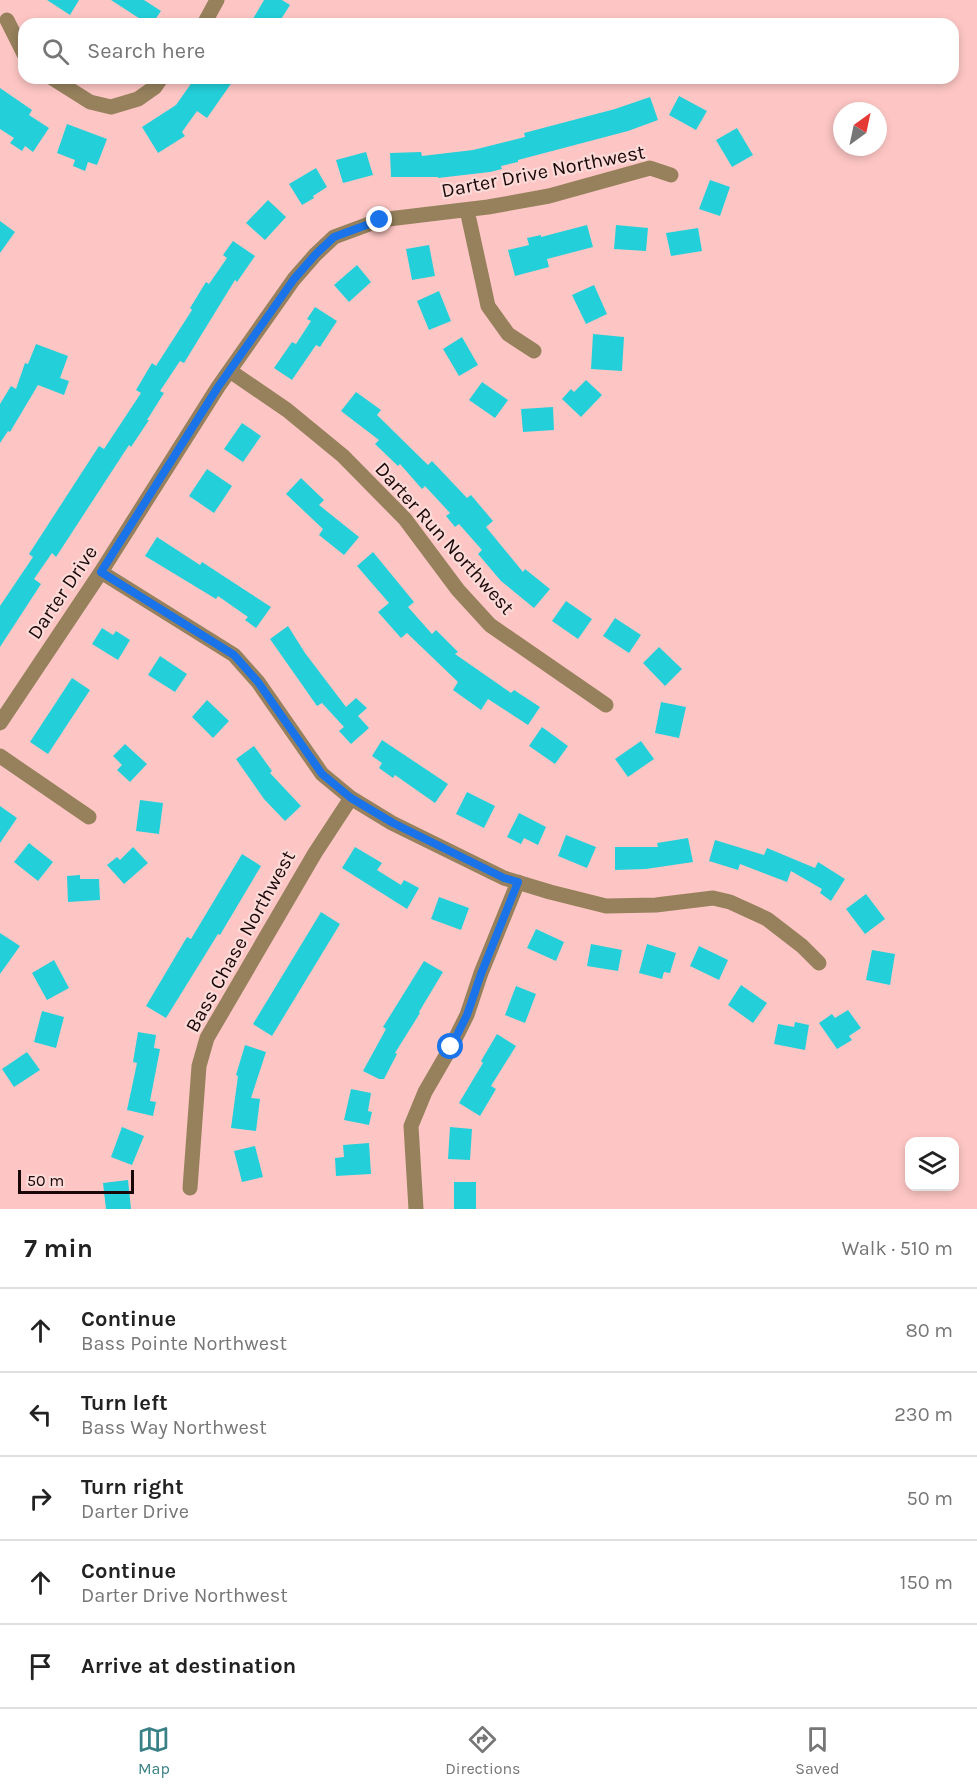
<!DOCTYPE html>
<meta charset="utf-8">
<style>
:root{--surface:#fff;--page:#f2f2f2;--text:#222;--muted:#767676;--line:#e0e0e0;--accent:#398186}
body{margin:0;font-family:Karla,sans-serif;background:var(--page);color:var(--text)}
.controls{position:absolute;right:18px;bottom:18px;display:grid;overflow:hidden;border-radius:12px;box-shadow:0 3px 9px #0003}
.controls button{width:54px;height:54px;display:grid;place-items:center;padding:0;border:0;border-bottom:2px solid var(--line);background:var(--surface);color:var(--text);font:30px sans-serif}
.compass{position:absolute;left:833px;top:102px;width:54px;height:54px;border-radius:50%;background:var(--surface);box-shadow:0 3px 9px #0003;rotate:33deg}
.scale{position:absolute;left:18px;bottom:15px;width:116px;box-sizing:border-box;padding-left:6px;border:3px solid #190707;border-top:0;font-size:16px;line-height:21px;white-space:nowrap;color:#190707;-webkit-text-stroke:4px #fbdad8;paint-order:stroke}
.stop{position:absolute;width:18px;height:18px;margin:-14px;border:4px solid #1a73e8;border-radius:50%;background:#fff}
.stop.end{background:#1a73e8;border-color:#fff;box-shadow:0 2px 6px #0008}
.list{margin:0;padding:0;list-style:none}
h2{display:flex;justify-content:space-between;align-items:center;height:78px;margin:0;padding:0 24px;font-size:26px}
h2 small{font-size:20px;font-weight:400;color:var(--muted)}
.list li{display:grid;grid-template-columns:39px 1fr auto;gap:18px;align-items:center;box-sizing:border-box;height:84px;padding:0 24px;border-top:2px solid var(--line)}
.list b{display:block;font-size:22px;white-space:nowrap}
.list p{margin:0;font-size:20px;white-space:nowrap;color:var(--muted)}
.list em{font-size:20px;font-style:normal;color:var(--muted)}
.icon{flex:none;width:33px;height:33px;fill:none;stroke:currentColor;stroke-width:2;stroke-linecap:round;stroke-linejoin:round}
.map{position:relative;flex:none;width:977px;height:1209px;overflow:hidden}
.search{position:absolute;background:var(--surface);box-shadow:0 3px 9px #0003;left:18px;right:18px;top:18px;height:66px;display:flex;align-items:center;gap:15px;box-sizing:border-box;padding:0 21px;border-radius:18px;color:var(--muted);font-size:22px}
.sheet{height:498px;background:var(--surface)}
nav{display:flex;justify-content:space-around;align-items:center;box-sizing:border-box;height:84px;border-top:2px solid var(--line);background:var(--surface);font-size:16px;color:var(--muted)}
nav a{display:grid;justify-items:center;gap:3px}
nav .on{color:var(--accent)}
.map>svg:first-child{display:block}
</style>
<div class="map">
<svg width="977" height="1209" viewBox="0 0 977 1209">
<rect width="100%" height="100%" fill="#fdc6c4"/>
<!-- building -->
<path fill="#23d0da" d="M 47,0 L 79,0 L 70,15 Z
M 111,0 L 144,0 L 161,11 L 152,24 L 148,24 Z
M 264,0 L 282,0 L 290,5 L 278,24 L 250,24 Z
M 195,78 L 235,78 L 207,118 L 197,111 L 182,132 L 185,136 L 158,153 L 142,127 L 176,105 Z
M 0,88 L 32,110 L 29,115 L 49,128 L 33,152 L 25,146 L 22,151 L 10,143 L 14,138 L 0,129 Z
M 679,96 L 707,111 L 696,130 L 669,115 Z
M 650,97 L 658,120 L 628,131 L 518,160 L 518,162 L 501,166 L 502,169 L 490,172 L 438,178 L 438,177 L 391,177 L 390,153 L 421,152 L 422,156 L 473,150 L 525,137 L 524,133 L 615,109 Z
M 67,124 L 107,139 L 97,165 L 88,162 L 85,171 L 73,166 L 75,160 L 57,153 Z
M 737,128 L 753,155 L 732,167 L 716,140 Z
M 366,152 L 373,175 L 343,183 L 336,160 Z
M 316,168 L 327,187 L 313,196 L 314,198 L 302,205 L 289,184 Z
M 710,180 L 730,187 L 720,216 L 699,209 Z
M 268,200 L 286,217 L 265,240 L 246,223 Z
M 0,221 L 15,232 L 0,253 Z
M 587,225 L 593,247 L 547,259 L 549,267 L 515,276 L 508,250 L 529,245 L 527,238 L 541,235 L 541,237 Z
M 616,225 L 648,228 L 646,251 L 614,249 Z
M 698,228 L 702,251 L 671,256 L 666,233 Z
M 233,241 L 255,256 L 237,282 L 235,280 L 184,363 L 180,361 L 160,391 L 164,393 L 147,420 L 149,420 L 131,447 L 129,445 L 56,557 L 52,553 L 34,579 L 41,584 L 0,647 L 0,606 L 33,557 L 29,554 L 99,446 L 104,449 L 141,393 L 136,390 L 152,363 L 156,366 L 192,310 L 190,308 L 206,282 L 209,284 L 227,258 L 223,255 Z
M 429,245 L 435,276 L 412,280 L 406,249 Z
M 357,265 L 371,282 L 349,302 L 334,285 Z
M 594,285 L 607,314 L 586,324 L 572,295 Z
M 439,291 L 451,321 L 429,330 L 417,301 Z
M 315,307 L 337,321 L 320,347 L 316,345 L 292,380 L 274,368 L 292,342 L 296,344 L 311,321 L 307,319 Z
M 593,334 L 624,337 L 622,371 L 591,369 Z
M 462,337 L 478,365 L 459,376 L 443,349 Z
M 36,344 L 68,356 L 60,378 L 69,381 L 64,395 L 38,385 L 10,432 L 8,431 L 0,443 L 0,404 L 11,386 L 16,389 L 25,363 L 28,364 Z
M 586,380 L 602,395 L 581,417 L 562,399 L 571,389 L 574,392 Z
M 482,382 L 508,400 L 495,418 L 469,400 Z
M 356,392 L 381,410 L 377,415 L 428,465 L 432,461 L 467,498 L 471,495 L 493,521 L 486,527 L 523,572 L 525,569 L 550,589 L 534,608 L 501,581 L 478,554 L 482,550 L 459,524 L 455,527 L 446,516 L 450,513 L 425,486 L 422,489 L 400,464 L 398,466 L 375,444 L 379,440 L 341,411 Z
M 553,407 L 554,430 L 523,432 L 521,409 Z
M 242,423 L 261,436 L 243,462 L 224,449 Z
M 207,469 L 232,486 L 214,513 L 189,496 Z
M 301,478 L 324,500 L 319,505 L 359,537 L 344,555 L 319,535 L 323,529 L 286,494 Z
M 157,537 L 200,565 L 202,562 L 271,607 L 256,628 L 245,620 L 248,617 L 218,596 L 216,599 L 145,556 Z
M 373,552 L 414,602 L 408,607 L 432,634 L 436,630 L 458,652 L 455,654 L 511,693 L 514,690 L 540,707 L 528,725 L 488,699 L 481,710 L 453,690 L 458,682 L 407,633 L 401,638 L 378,612 L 389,603 L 357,566 Z
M 566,601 L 592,619 L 578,639 L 552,621 Z
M 615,618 L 641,635 L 629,653 L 603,636 Z
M 288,626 L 305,653 L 346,707 L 356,698 L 367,708 L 358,716 L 369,728 L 351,744 L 339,731 L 344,727 L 322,703 L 317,706 L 270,639 Z
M 102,628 L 113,635 L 116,631 L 130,640 L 118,660 L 92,644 Z
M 659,647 L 682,669 L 665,686 L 643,663 Z
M 160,656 L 187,674 L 175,692 L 148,675 Z
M 72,678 L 90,690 L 48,754 L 30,742 Z
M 207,700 L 229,721 L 213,738 L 192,717 Z
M 661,702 L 686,707 L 679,738 L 655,733 Z
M 542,727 L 568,746 L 555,764 L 529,746 Z
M 382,740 L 448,784 L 435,803 L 395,775 L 393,778 L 379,768 L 382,763 L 372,756 Z
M 641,741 L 654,759 L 628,777 L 615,759 Z
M 125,744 L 147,764 L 130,782 L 117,770 L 122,765 L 113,756 Z
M 254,746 L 272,771 L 270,773 L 301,806 L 285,821 L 264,799 L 236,759 Z
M 467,792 L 495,806 L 484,828 L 456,814 Z
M 140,800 L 163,803 L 159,834 L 136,831 Z
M 0,806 L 17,818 L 0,843 Z
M 519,813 L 546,827 L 538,845 L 524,838 L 521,844 L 507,837 Z
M 566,835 L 596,847 L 587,868 L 558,856 Z
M 688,838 L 693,862 L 646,869 L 615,870 L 615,847 L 658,847 L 657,843 Z
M 715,840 L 764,855 L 767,848 L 815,868 L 818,862 L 845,879 L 831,901 L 820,893 L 822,889 L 791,871 L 787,882 L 740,864 L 738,870 L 709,861 Z
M 29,843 L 53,862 L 38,881 L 14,862 Z
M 133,847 L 148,863 L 124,884 L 107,865 L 117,857 L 120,860 Z
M 355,847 L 382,863 L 377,870 L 401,885 L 404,880 L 419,888 L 407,909 L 342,868 Z
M 242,854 L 261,866 L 220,935 L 218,934 L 166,1018 L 146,1006 L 187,937 L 191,939 Z
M 80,875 L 80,879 L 99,879 L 100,900 L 68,902 L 67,876 Z
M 866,894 L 885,919 L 865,934 L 846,909 Z
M 439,897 L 469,908 L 461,930 L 431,919 Z
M 321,912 L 340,924 L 272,1036 L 253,1024 Z
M 536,929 L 564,942 L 556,961 L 527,948 Z
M 0,933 L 20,946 L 0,974 Z
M 591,944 L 622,950 L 618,971 L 587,966 Z
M 647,944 L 676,953 L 670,973 L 664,972 L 662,979 L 639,973 Z
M 699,946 L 728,960 L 719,980 L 690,966 Z
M 872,950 L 895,954 L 890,985 L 866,980 Z
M 54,960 L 69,988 L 47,1000 L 32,973 Z
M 424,961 L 443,972 L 419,1012 L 420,1013 L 395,1053 L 397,1054 L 384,1079 L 379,1079 L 363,1071 L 386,1029 L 383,1027 Z
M 741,985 L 767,1003 L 753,1023 L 728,1005 Z
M 516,986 L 536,994 L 525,1023 L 505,1015 Z
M 848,1010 L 861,1028 L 849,1036 L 852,1040 L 837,1049 L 819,1023 L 832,1014 L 835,1018 Z
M 42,1011 L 64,1017 L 56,1048 L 34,1042 Z
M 795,1022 L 809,1025 L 805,1050 L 774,1044 L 778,1024 L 794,1027 Z
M 138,1032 L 156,1035 L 154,1048 L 160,1049 L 150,1101 L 156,1102 L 153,1116 L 127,1110 L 137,1063 L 133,1062 Z
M 497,1034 L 516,1046 L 491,1086 L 496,1089 L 480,1116 L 459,1103 L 483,1063 L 481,1061 Z
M 245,1045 L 266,1052 L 251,1098 L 260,1099 L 256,1131 L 231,1128 L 238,1076 L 236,1075 Z
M 27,1052 L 40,1070 L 14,1087 L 2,1069 Z
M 351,1089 L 371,1093 L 368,1111 L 372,1112 L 369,1125 L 344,1120 Z
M 122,1127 L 144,1136 L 132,1165 L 111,1157 Z
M 450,1127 L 472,1129 L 470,1160 L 448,1159 Z
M 369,1143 L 371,1174 L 336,1176 L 335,1158 L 344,1157 L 343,1145 Z
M 255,1146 L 263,1177 L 242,1182 L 234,1151 Z
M 128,1180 L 131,1209 L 106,1209 L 103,1183 Z
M 454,1182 L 476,1182 L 476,1209 L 454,1209 Z"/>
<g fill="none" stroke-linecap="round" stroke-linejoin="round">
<!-- minor -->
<path stroke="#96815c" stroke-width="15" d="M 7,20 L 24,54
M 204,24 L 217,0
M 52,78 L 90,102 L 111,107 L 138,99 L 155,87 L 161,78
M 467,210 L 488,306 L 508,334 L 534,351
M 230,371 L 287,410 L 343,456 L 405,519 L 458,590 L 490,625 L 606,705
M 101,572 L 234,655 L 258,682 L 322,774 L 351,798 L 392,823 L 504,878 L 550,892 L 606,906 L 656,905 L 713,898 L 730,902 L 767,919 L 802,946 L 819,963
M 0,723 L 101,572 L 218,387 L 294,279 L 315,255 L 334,237 L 380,220 L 488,207 L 549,196 L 650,168 L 671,175
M 0,756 L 89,817
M 190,1188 L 199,1066 L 207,1038 L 315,853 L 351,798
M 416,1209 L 411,1126 L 425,1092 L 451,1047 L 467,1015 L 481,973 L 518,882"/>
</g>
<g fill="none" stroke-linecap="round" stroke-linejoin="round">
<!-- route -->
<path stroke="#1a73e8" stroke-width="8" d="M 380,220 L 334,237 L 315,255 L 294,279 L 218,387 L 101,572 L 234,655 L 258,682 L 322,774 L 351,798 L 393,823 L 504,878 L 518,882 L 481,974 L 467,1015 L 451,1047"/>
</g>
<g text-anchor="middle" stroke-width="4.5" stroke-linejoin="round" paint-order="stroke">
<!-- street labels -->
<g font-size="20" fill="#190707" stroke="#fbdad8">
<text transform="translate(543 171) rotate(-11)" y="7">Darter Drive Northwest</text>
<text transform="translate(445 538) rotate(48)" y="7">Darter Run Northwest</text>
<text transform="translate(62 592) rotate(-56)" y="7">Darter Drive</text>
<text transform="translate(240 941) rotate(-61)" y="7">Bass Chase Northwest</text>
</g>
</g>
</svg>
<div class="controls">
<button><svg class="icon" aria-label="layers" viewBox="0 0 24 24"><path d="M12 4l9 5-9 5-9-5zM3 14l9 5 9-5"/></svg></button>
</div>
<svg class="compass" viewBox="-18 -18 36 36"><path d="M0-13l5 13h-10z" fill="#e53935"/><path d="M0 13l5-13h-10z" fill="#767676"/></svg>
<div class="scale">50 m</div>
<div class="stop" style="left:451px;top:1047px"></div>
<div class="stop end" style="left:380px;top:220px"></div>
<div class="search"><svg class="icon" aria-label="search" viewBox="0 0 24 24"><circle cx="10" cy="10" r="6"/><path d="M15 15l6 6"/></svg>Search here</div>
</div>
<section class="sheet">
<h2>7 min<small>Walk · 510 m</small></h2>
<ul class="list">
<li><svg class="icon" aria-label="ahead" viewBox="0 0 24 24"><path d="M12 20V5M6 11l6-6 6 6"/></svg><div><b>Continue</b><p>Bass Pointe Northwest</p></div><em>80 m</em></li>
<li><svg class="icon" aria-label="left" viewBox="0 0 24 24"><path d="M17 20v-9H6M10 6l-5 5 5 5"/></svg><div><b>Turn left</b><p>Bass Way Northwest</p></div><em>230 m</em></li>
<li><svg class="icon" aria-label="right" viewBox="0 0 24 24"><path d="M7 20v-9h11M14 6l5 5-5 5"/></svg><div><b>Turn right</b><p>Darter Drive</p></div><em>50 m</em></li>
<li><svg class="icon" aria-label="ahead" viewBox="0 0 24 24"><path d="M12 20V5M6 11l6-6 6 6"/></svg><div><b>Continue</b><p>Darter Drive Northwest</p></div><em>150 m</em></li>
<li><svg class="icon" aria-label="arrive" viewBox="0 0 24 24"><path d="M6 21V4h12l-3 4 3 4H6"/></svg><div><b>Arrive at destination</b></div></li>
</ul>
</section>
<nav>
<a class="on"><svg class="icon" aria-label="map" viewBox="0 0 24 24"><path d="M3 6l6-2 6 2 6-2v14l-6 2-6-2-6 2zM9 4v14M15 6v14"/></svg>Map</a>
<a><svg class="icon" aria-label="directions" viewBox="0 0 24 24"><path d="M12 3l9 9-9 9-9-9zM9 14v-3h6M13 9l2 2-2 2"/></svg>Directions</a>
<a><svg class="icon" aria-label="saved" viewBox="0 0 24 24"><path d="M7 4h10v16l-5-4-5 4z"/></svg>Saved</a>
</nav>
